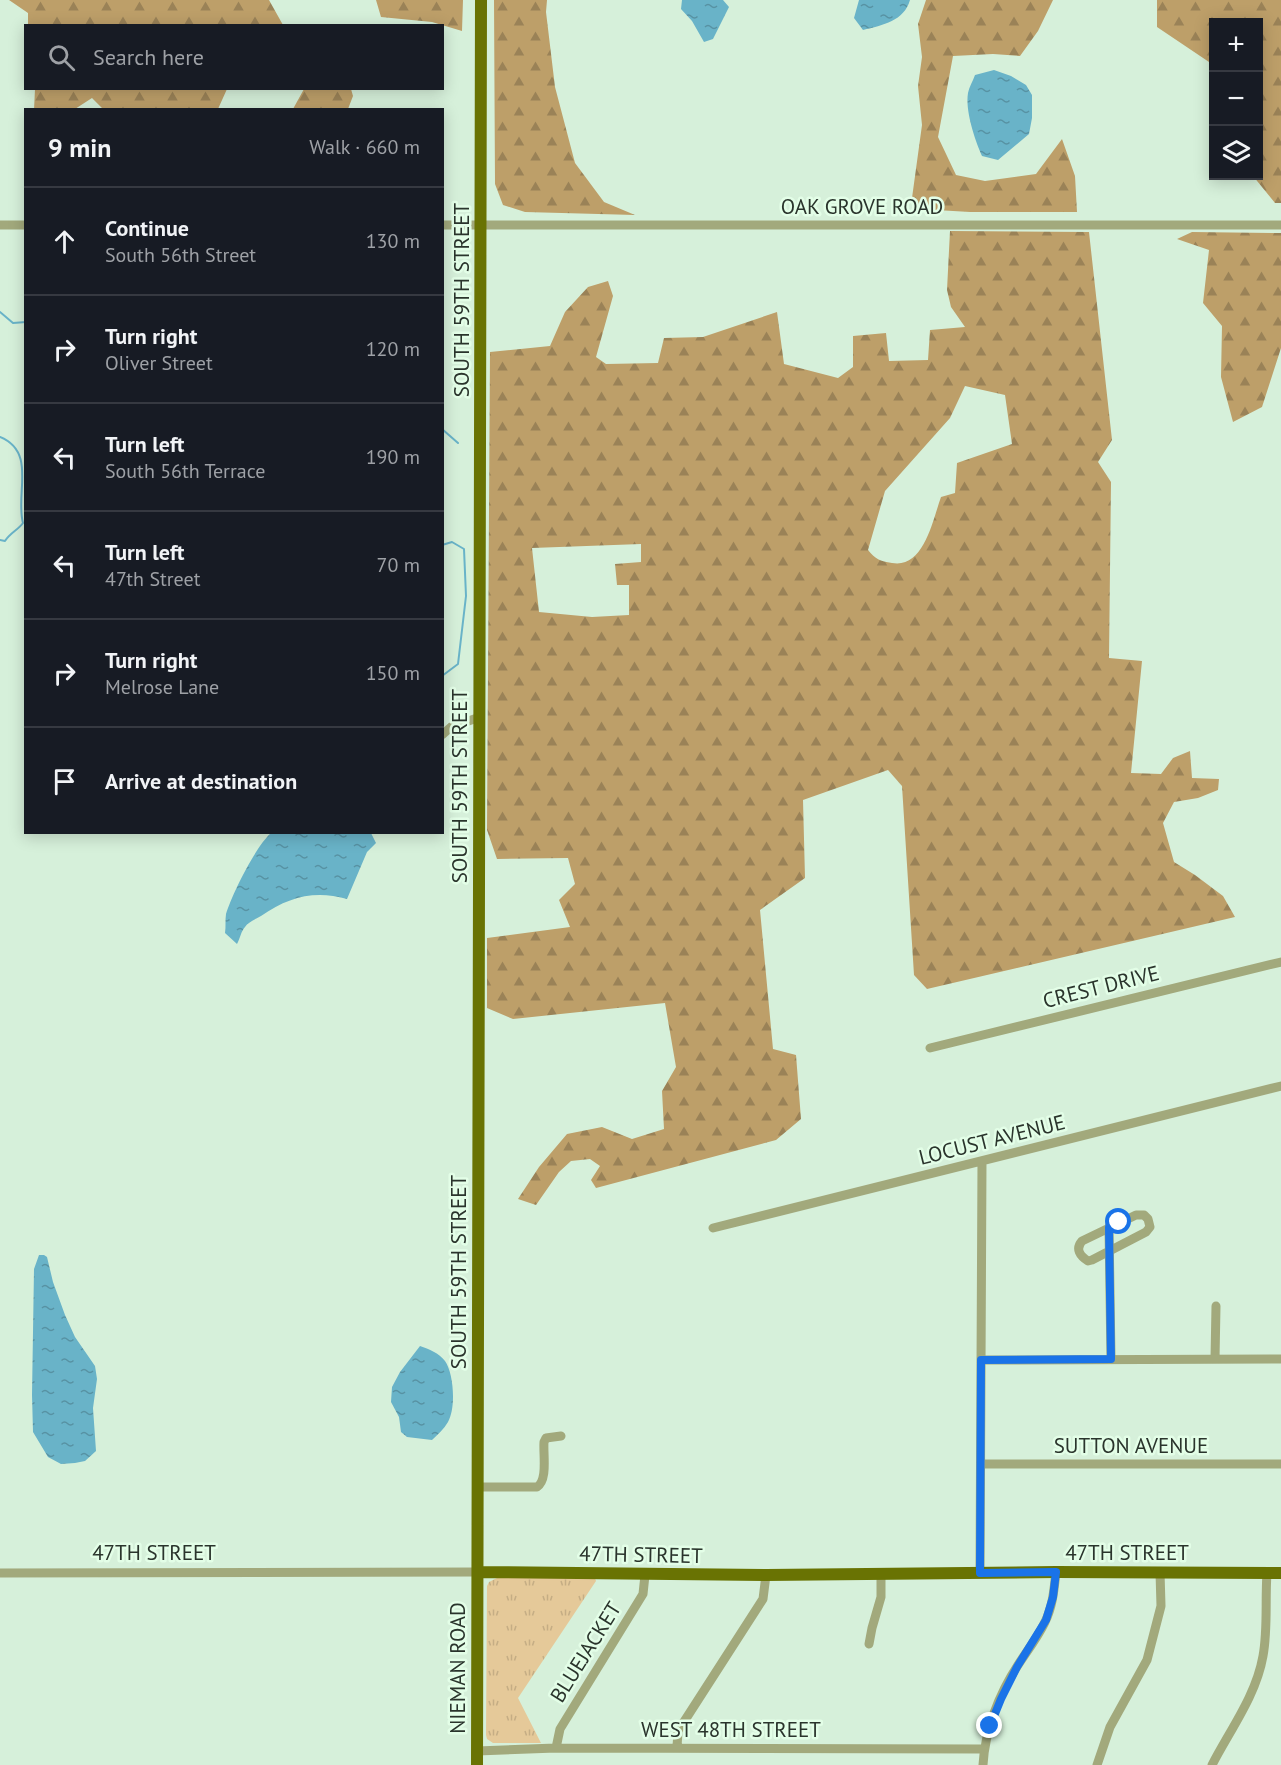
<!DOCTYPE html>
<meta charset="utf-8">
<style>
:root{--surface:#171b24;--page:#20242c;--text:#f1f3f6;--muted:#9ea1a6;--line:#363941}
body{margin:0;font-family:"PT Sans",sans-serif;background:var(--page);color:var(--text)}
.controls{position:absolute;right:18px;top:18px;display:grid;overflow:hidden;border-radius:0px;box-shadow:0 3px 15px #0003}
.controls button{width:54px;height:54px;display:grid;place-items:center;padding:0;border:0;border-bottom:2px solid var(--line);background:var(--surface);color:var(--text);font:30px sans-serif}
.stop{position:absolute;width:18px;height:18px;margin:-14px;border:4px solid #1a73e8;border-radius:50%;background:#fff}
.stop.end{background:#1a73e8;border-color:#fff;box-shadow:0 2px 6px #0008}
.list{margin:0;padding:0;list-style:none}
h2{display:flex;justify-content:space-between;align-items:center;height:78px;margin:0;padding:0 24px;font-size:26px}
h2 small{font-size:20px;font-weight:400;color:var(--muted)}
.list li{display:grid;grid-template-columns:39px 1fr auto;gap:18px;align-items:center;box-sizing:border-box;height:108px;padding:0 24px;border-top:2px solid var(--line)}
.list b{display:block;font-size:22px;white-space:nowrap}
.list p{margin:0;font-size:20px;white-space:nowrap;color:var(--muted)}
.list em{font-size:20px;font-style:normal;color:var(--muted)}
.icon{flex:none;width:33px;height:33px;fill:none;stroke:currentColor;stroke-width:2;stroke-linecap:round;stroke-linejoin:round}
.map{position:relative;flex:none;width:1281px;height:1765px;overflow:hidden}
.search{position:absolute;background:var(--surface);box-shadow:0 3px 15px #0003;left:24px;top:24px;width:420px;height:66px;display:flex;align-items:center;gap:15px;box-sizing:border-box;padding:0 21px;border-radius:0px;color:var(--muted);font-size:22px}
.panel{position:absolute;background:var(--surface);box-shadow:0 3px 15px #0003;left:24px;top:108px;width:420px;height:726px;border-radius:0px}
.map>svg:first-child{display:block}
</style>
<div class="map">
<svg width="1281" height="1765" viewBox="0 0 1281 1765">
<defs>
<pattern id="grass-tufts" width="24" height="20" patternUnits="userSpaceOnUse" patternTransform="scale(1.5)"><rect width="24" height="20" fill="#e5c999"/><path d="M3 7l-1-3M5 7V3M7 7l1-3M15 17l-1-3M17 17v-4M19 17l1-3" fill="none" stroke="#c5ad84"/></pattern>
<pattern id="forest-firs" width="22" height="20" patternUnits="userSpaceOnUse" patternTransform="scale(1.5)"><rect width="22" height="20" fill="#bd9f69"/><path d="M5 1l3.5 6h-7zM16 11l3.5 6h-7z" fill="#9a8257"/></pattern>
<pattern id="water-ripples" width="26" height="14" patternUnits="userSpaceOnUse" patternTransform="scale(1.5)"><rect width="26" height="14" fill="#69b3c8"/><path d="M2 4q2-2 4 0t4 0M15 11q2-2 4 0t4 0" fill="none" stroke="#5792a3"/></pattern>
</defs>
<rect width="100%" height="100%" fill="#d6f0da"/>
<!-- grass -->
<path fill="url(#grass-tufts)" d="M 497,1578 L 595,1578 L 596,1581 L 518,1698 L 541,1743 L 493,1743 L 487,1739 L 486,1735 L 487,1586 L 489,1582 Z"/>
<!-- forest -->
<path fill="url(#forest-firs)" fill-rule="evenodd" d="M 9,0 L 269,0 L 283,25 L 28,25 L 28,13 Z
M 376,0 L 463,0 L 462,31 L 432,22 L 381,17 Z
M 494,0 L 547,0 L 546,12 L 555,87 L 575,163 L 604,202 L 635,215 L 525,212 L 503,205 L 495,184 Z
M 926,0 L 1053,0 L 1038,31 L 1020,56 L 993,54 L 953,56 L 938,137 L 956,175 L 985,181 L 1036,174 L 1062,139 L 1075,176 L 1077,212 L 970,212 L 919,209 L 912,198 L 922,125 L 918,86 L 922,57 L 918,24 Z
M 1157,0 L 1281,0 L 1281,203 L 1275,203 L 1253,176 L 1258,176 L 1258,22 L 1214,22 L 1213,81 L 1212,64 L 1157,27 Z
M 35,89 L 35,88 L 227,89 L 218,109 L 103,109 L 92,98 L 75,109 L 34,110 Z
M 304,89 L 351,89 L 353,96 L 348,109 L 293,109 Z
M 950,231 L 1089,232 L 1112,440 L 1098,462 L 1111,482 L 1109,658 L 1142,661 L 1131,773 L 1161,774 L 1173,758 L 1190,751 L 1192,778 L 1219,779 L 1218,790 L 1198,798 L 1174,802 L 1163,823 L 1174,862 L 1195,875 L 1223,896 L 1235,917 L 927,989 L 914,975 L 902,786 L 888,770 L 803,800 L 805,878 L 760,910 L 773,1049 L 796,1055 L 801,1119 L 776,1140 L 596,1188 L 591,1180 L 600,1166 L 590,1159 L 571,1161 L 559,1172 L 536,1205 L 518,1199 L 539,1167 L 567,1134 L 602,1127 L 632,1139 L 664,1129 L 662,1091 L 676,1067 L 665,1003 L 513,1019 L 487,1008 L 487,938 L 570,927 L 559,900 L 575,884 L 568,858 L 497,859 L 487,830 L 490,352 L 550,346 L 565,312 L 588,287 L 608,281 L 613,296 L 596,357 L 606,364 L 658,363 L 664,338 L 703,337 L 777,312 L 784,364 L 838,378 L 853,367 L 853,336 L 886,333 L 889,361 L 928,360 L 930,330 L 965,327 L 951,307 L 947,290 ZM 965,386 L 1005,395 L 1012,444 L 957,463 L 955,493 L 941,497 C 933,519 924,569 892,563 C 880,561 875,559 868,550 L 885,491 L 950,418 ZM 641,544 L 641,562 L 615,564 L 617,585 L 629,585 L 629,615 L 592,617 L 539,612 L 532,548 Z
M 1192,232 L 1281,233 L 1281,348 L 1262,407 L 1233,422 L 1221,377 L 1222,326 L 1203,303 L 1209,250 L 1177,239 Z"/>
<!-- water -->
<path fill="url(#water-ripples)" d="M 682,0 L 723,0 L 729,7 L 713,39 L 704,42 L 692,21 L 681,9 Z
M 859,0 L 910,0 C 904,21 883,25 863,30 L 854,18 Z
M 994,70 L 1011,76 L 1026,85 L 1032,95 L 1032,118 L 1029,134 L 998,160 L 982,156 C 975,140 965,111 968,93 C 969,87 973,81 975,75 Z
M 371,833 L 376,843 L 367,852 L 347,899 C 314,890 289,897 261,916 C 256,919 248,922 245,927 C 241,931 240,939 237,944 L 225,933 C 226,927 225,920 226,914 C 232,894 256,846 271,833 Z
M 39,1255 L 44,1255 L 47,1257 L 53,1282 L 65,1315 L 75,1337 L 95,1366 L 97,1379 L 93,1408 L 96,1451 L 85,1461 L 75,1463 L 61,1464 L 48,1457 L 33,1432 L 32,1395 L 34,1269 Z
M 420,1346 C 429,1349 439,1353 445,1361 C 454,1374 456,1408 448,1422 C 444,1429 438,1434 432,1440 L 407,1437 L 401,1432 L 399,1417 L 391,1402 L 392,1387 L 400,1372 Z"/>
<g fill="none" stroke-linecap="round" stroke-linejoin="round">
<!-- stream -->
<path stroke="#69b3c8" stroke-width="2" d="M 0,312 L 13,323 L 26,322
M 442,429 L 458,443
M 0,437 C 37,452 15,494 23,523 C 18,530 10,533 5,541 L 0,540
M 442,545 L 452,542 L 464,549 L 466,596 L 458,664 L 442,676"/>
<!-- minor -->
<path stroke="#a2a97c" stroke-width="9" d="M 0,225 L 26,225
M 442,225 L 1281,225
M 442,735 L 451,727 L 480,717
M 930,1048 L 1281,962
M 1136,1215 L 1144,1215 L 1148,1219 L 1150,1227 L 1146,1232 L 1092,1260 L 1088,1261 C 1080,1256 1075,1249 1082,1241 Z
M 1109,1227 L 1111,1359
M 713,1228 L 1281,1086
M 1215,1359 L 1216,1306
M 982,1360 L 1281,1359
M 981,1464 L 1281,1464
M 478,1487 L 537,1487 C 548,1480 543,1455 544,1442 L 546,1438 L 561,1436
M 0,1573 L 478,1572
M 980,1573 L 982,1161
M 869,1644 L 872,1628 L 881,1597 L 881,1575
M 677,1747 L 678,1731 L 763,1599 L 766,1575
M 556,1748 L 560,1729 L 643,1594 L 645,1575
M 477,1751 L 556,1748 L 984,1749
M 983,1765 C 985,1730 999,1694 1018,1665 C 1027,1651 1038,1637 1045,1622 C 1053,1606 1054,1589 1056,1572
M 1097,1765 L 1110,1727 L 1147,1660 L 1161,1606 L 1160,1572
M 1212,1765 C 1230,1730 1256,1696 1263,1656 C 1268,1629 1265,1601 1267,1573"/>
<!-- major -->
<path stroke="#697303" stroke-width="12" d="M 478,1572 L 766,1575 L 1056,1572 L 1281,1573
M 477,1765 L 481,0"/>
</g>
<g fill="none" stroke-linecap="round" stroke-linejoin="round">
<!-- route -->
<path stroke="#1a73e8" stroke-width="8" d="M 990,1726 L 1001,1699 L 1017,1667 L 1046,1620 L 1053,1597 L 1056,1572 L 980,1573 L 981,1360 L 1111,1359 L 1109,1227 L 1119,1222"/>
</g>
<g text-anchor="middle" stroke-width="5" stroke-linejoin="round" paint-order="stroke">
<!-- street labels -->
<g font-size="21" fill="#2a342c" stroke="#e3fee7">
<text x="862" y="214">OAK GROVE ROAD</text>
<text transform="translate(462 300) rotate(-90)" y="7">SOUTH 59TH STREET</text>
<text transform="translate(460 786) rotate(-90)" y="7">SOUTH 59TH STREET</text>
<text transform="translate(1101 987) rotate(-14)" y="7">CREST DRIVE</text>
<text transform="translate(992 1140) rotate(-14)" y="7">LOCUST AVENUE</text>
<text transform="translate(459 1272) rotate(-90)" y="7">SOUTH 59TH STREET</text>
<text x="1131" y="1453">SUTTON AVENUE</text>
<text x="154" y="1560">47TH STREET</text>
<text x="1127" y="1560">47TH STREET</text>
<text transform="translate(641 1555) rotate(1)" y="7">47TH STREET</text>
<text transform="translate(586 1652) rotate(-58)" y="7">BLUEJACKET</text>
<text transform="translate(458 1668) rotate(-90)" y="7">NIEMAN ROAD</text>
<text x="731" y="1737">WEST 48TH STREET</text>
</g>
</g>
</svg>
<div class="controls">
<button>+</button>
<button>−</button>
<button><svg class="icon" aria-label="layers" viewBox="0 0 24 24"><path d="M12 4l9 5-9 5-9-5zM3 14l9 5 9-5"/></svg></button>
</div>
<div class="stop" style="left:1119px;top:1222px"></div>
<div class="stop end" style="left:990px;top:1726px"></div>
<div class="search"><svg class="icon" aria-label="search" viewBox="0 0 24 24"><circle cx="10" cy="10" r="6"/><path d="M15 15l6 6"/></svg>Search here</div>
<section class="panel">
<h2>9 min<small>Walk · 660 m</small></h2>
<ul class="list">
<li><svg class="icon" aria-label="ahead" viewBox="0 0 24 24"><path d="M12 20V5M6 11l6-6 6 6"/></svg><div><b>Continue</b><p>South 56th Street</p></div><em>130 m</em></li>
<li><svg class="icon" aria-label="right" viewBox="0 0 24 24"><path d="M7 20v-9h11M14 6l5 5-5 5"/></svg><div><b>Turn right</b><p>Oliver Street</p></div><em>120 m</em></li>
<li><svg class="icon" aria-label="left" viewBox="0 0 24 24"><path d="M17 20v-9H6M10 6l-5 5 5 5"/></svg><div><b>Turn left</b><p>South 56th Terrace</p></div><em>190 m</em></li>
<li><svg class="icon" aria-label="left" viewBox="0 0 24 24"><path d="M17 20v-9H6M10 6l-5 5 5 5"/></svg><div><b>Turn left</b><p>47th Street</p></div><em>70 m</em></li>
<li><svg class="icon" aria-label="right" viewBox="0 0 24 24"><path d="M7 20v-9h11M14 6l5 5-5 5"/></svg><div><b>Turn right</b><p>Melrose Lane</p></div><em>150 m</em></li>
<li><svg class="icon" aria-label="arrive" viewBox="0 0 24 24"><path d="M6 21V4h12l-3 4 3 4H6"/></svg><div><b>Arrive at destination</b></div></li>
</ul>
</section>
</div>
